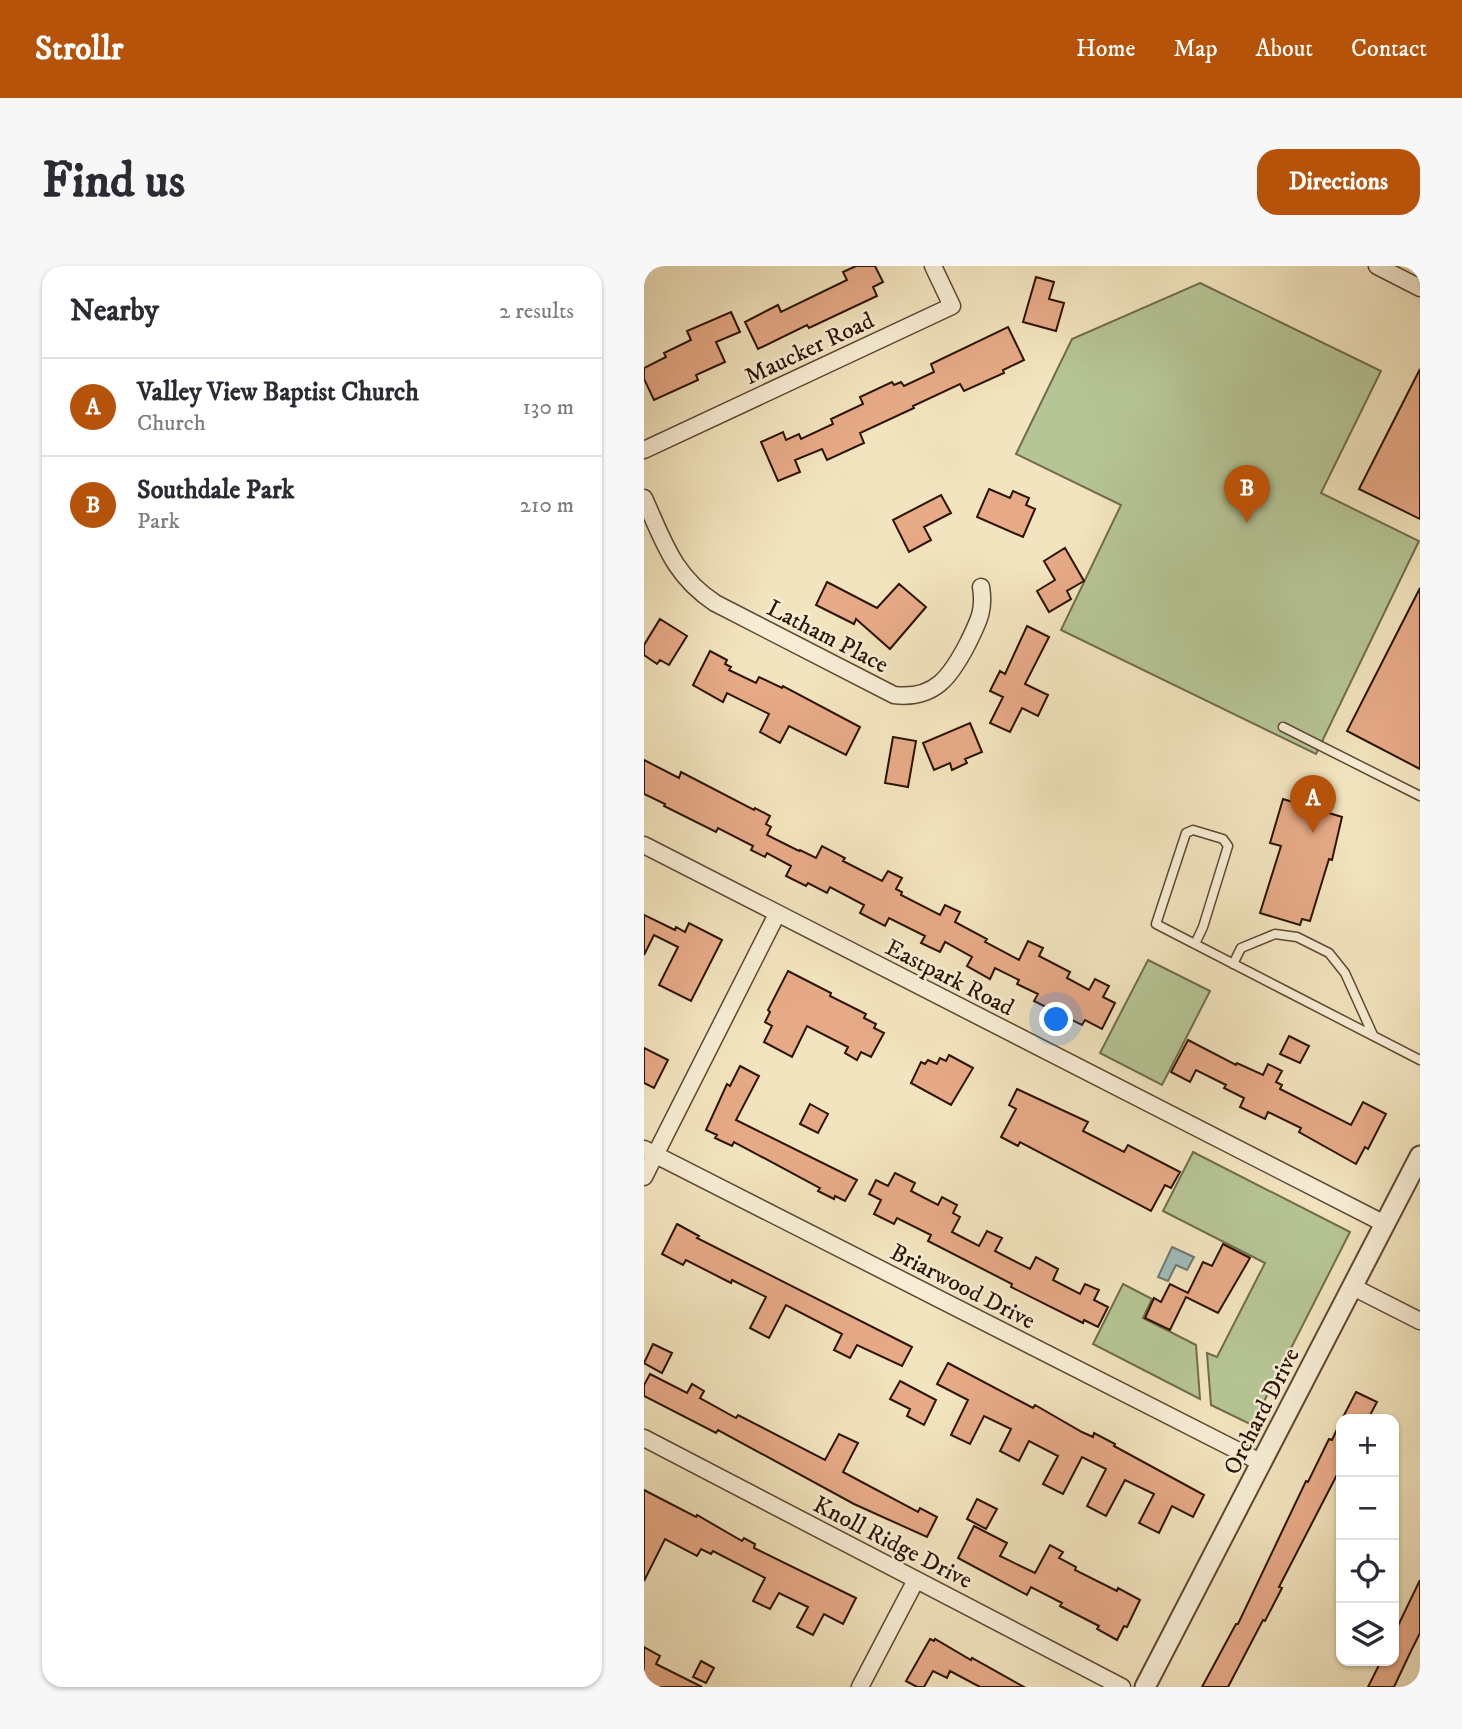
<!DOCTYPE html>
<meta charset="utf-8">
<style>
:root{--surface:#fff;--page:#f7f7f7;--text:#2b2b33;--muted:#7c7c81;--line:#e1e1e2;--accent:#b45309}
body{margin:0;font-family:"IM FELL DW Pica",serif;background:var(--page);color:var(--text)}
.controls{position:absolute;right:21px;bottom:21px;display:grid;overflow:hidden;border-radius:14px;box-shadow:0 2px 5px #0004}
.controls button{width:63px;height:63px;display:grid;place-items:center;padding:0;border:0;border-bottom:2px solid var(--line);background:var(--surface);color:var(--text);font:35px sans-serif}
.you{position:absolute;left:413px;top:754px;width:24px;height:24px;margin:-18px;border:5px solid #fff;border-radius:50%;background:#1a73e8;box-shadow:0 0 0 10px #1a73e833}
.badge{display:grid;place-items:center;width:46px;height:46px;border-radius:50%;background:var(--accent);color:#fff;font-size:23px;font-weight:700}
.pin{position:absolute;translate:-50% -58px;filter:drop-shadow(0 2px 4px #0008)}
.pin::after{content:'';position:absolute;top:37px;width:24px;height:21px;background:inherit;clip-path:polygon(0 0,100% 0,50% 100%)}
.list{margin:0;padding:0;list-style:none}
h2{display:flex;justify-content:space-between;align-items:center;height:91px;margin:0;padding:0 28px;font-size:30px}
h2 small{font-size:23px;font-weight:400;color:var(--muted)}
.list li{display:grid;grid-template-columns:46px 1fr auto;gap:21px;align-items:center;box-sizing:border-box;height:98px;padding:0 28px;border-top:2px solid var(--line)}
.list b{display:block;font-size:26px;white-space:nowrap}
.list p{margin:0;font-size:23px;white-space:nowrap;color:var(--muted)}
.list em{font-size:23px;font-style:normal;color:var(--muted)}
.icon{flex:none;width:38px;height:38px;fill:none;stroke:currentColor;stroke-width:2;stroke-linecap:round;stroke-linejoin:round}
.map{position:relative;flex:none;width:776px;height:1421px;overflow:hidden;border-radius:21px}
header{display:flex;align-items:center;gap:42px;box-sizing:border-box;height:98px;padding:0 35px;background:var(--accent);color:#fff}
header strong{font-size:33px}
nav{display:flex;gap:38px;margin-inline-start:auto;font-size:24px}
.intro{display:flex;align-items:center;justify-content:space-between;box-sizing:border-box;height:168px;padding:0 42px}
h1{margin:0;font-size:49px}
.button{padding:18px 32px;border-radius:21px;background:var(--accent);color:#fff;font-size:24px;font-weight:700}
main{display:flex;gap:42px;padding:0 42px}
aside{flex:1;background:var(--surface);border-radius:21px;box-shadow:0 2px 5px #0004}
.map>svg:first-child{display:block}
</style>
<header>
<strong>Strollr</strong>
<nav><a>Home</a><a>Map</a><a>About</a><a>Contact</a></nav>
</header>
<div class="intro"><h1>Find us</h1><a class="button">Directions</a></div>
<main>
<aside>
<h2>Nearby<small>2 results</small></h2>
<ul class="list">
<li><span class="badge">A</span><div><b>Valley View Baptist Church</b><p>Church</p></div><em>130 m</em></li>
<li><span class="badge">B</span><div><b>Southdale Park</b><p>Park</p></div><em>210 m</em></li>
</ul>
</aside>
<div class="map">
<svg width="776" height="1421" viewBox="0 0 776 1421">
<rect width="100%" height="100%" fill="#f2e4be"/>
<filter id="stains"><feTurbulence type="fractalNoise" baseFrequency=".00286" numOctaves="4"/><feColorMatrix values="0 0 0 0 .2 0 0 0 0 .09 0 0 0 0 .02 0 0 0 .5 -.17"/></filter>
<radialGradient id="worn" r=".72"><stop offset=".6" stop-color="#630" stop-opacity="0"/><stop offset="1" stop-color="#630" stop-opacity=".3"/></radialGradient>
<!-- green -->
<path fill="#b6c595" stroke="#716c4c" stroke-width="2" d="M 556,17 L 737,105 L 677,227 L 775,275 L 672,488 L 417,364 L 477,239 L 372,188 L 428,73 Z
M 504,694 L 566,725 L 518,819 L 456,787 Z
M 549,886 L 706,966 L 608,1159 L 567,1139 L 563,1087 L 573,1091 L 621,997 L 519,945 Z
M 479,1018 L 508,1033 L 499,1052 L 552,1079 L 556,1133 L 449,1078 Z"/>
<!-- water -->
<path fill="#9fbcbb" stroke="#717871" stroke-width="2" d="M 528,981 L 550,991 L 543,1004 L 532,999 L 524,1015 L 514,1011 Z"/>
<!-- building -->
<path fill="#e7aa87" stroke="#2c1302" stroke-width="2" d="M 212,0 L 231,0 L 239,16 L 229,21 L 233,30 L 165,62 L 163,59 L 114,83 L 101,56 L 134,39 L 137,46 L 203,14 L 199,6 Z
M 392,11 L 410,16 L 405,33 L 420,37 L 412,65 L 379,56 Z
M 87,46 L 96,66 L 72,76 L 81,96 L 52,109 L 54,114 L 10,134 L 0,113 L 0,102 L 22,91 L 20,87 L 47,74 L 43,65 Z
M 364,61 L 380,94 L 359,104 L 360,107 L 320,125 L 316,118 L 269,140 L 270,142 L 216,167 L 220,177 L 183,194 L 178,183 L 151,194 L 156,206 L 134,215 L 117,176 L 139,166 L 142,174 L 155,168 L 157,173 L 189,158 L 187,153 L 219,138 L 216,131 L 248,116 L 250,119 L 257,116 L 260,120 L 290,106 L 287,98 Z
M 776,103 L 776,253 L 715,223 Z
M 345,223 L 366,232 L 369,225 L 385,232 L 382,239 L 391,243 L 379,271 L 333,251 Z
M 297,229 L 307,247 L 280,261 L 287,274 L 265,286 L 249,254 Z
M 421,282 L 440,315 L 423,325 L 427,333 L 405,346 L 393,325 L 411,314 L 400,295 Z
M 183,316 L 233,342 L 255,318 L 282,341 L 246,383 L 212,353 L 210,358 L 172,339 Z
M 776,322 L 776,503 L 703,465 Z
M 16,353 L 43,370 L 25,399 L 16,394 L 13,398 L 0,389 L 0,379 Z
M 383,360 L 405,371 L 381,418 L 404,429 L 394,450 L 378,442 L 366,466 L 346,457 L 359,431 L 346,425 L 356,405 L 361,408 Z
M 66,385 L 83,394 L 81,398 L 87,401 L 85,404 L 112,417 L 115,411 L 138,422 L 139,420 L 216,461 L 202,489 L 145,460 L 136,477 L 116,466 L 125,448 L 83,427 L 79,436 L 49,419 Z
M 326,457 L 338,486 L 321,493 L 323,497 L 308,504 L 306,497 L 290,504 L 279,477 Z
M 249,471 L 272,475 L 264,521 L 241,517 Z
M 0,494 L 35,512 L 37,506 L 110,544 L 111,542 L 126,550 L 122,558 L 127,561 L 123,569 L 155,585 L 156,584 L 172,592 L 178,580 L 201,592 L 199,595 L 238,615 L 244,605 L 258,612 L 252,623 L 258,626 L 257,629 L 296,649 L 301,639 L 316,646 L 311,656 L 343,673 L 341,676 L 375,694 L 384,675 L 399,682 L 395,690 L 426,706 L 423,712 L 445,724 L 451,713 L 465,720 L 459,731 L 471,737 L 458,763 L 441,754 L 438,759 L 390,735 L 394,728 L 373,718 L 375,714 L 351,702 L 346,713 L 323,700 L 328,691 L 301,676 L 296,686 L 277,677 L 281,670 L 245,652 L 241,660 L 216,647 L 220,639 L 186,621 L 183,627 L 164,617 L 162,620 L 142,610 L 147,600 L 123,587 L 121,591 L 107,584 L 109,580 L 74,562 L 72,566 L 20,540 L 21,538 L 0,528 Z
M 639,533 L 698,551 L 688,594 L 685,593 L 666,655 L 658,653 L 656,659 L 616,647 L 637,580 L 626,577 Z
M 0,649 L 31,664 L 32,661 L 41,666 L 45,657 L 78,674 L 47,735 L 15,719 L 34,681 L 10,669 L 0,689 Z
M 144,705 L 187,727 L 186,730 L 222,748 L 220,752 L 232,758 L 230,762 L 240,767 L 227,791 L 217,786 L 213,794 L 201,787 L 204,781 L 163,760 L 148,791 L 120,776 L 128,760 L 121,756 L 126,746 L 124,744 Z
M 645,770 L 665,780 L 656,797 L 636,788 Z
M 544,774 L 592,799 L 593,797 L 619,809 L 624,798 L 638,805 L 632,816 L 638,819 L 636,823 L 707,859 L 719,836 L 742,848 L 724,883 L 721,881 L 712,898 L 655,866 L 657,862 L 624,846 L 621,853 L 596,841 L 600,832 L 580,822 L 582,819 L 552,804 L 546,816 L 527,806 Z
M 0,782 L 24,794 L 10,822 L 0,817 Z
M 305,789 L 329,802 L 307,839 L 267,817 L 277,796 L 281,798 L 284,794 L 293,798 L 296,792 L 302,795 Z
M 96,800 L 115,810 L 92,854 L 213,914 L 201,935 L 191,930 L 190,933 L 174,925 L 176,922 L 90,876 L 88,880 L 71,872 L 73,869 L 62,864 L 83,818 L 86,820 Z
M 373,823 L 444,856 L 439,865 L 480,886 L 484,879 L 536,906 L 527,922 L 521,919 L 507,945 L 376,876 L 374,880 L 357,871 L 372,843 L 365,839 Z
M 166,838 L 184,848 L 174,867 L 156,858 Z
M 251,907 L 271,917 L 267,925 L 294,939 L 298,931 L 313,939 L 309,947 L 316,951 L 308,966 L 335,980 L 343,965 L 358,972 L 351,985 L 386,1003 L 392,991 L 414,1003 L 409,1014 L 436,1028 L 441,1018 L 455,1024 L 450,1034 L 464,1041 L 454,1061 L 440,1054 L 439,1057 L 367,1021 L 368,1018 L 284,975 L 287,969 L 253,952 L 250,958 L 230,948 L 237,934 L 225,928 L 232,914 L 244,920 Z
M 33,958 L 55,970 L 53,972 L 268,1081 L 258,1100 L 213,1079 L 206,1092 L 190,1084 L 198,1068 L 142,1039 L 125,1072 L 106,1062 L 122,1031 L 88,1014 L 87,1017 L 42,994 L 39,999 L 18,988 Z
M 579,978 L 606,992 L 574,1047 L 542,1031 L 526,1064 L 501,1052 L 510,1032 L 517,1036 L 526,1018 L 544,1027 L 559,996 L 568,1000 Z
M 9,1078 L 28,1087 L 18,1107 L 0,1097 Z
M 304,1097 L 389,1142 L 391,1139 L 438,1166 L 449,1171 L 450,1167 L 471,1178 L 470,1180 L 560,1229 L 549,1251 L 528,1240 L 515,1267 L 495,1257 L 510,1228 L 481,1214 L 462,1250 L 443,1240 L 462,1203 L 438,1191 L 419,1228 L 399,1218 L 414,1190 L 385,1175 L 375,1195 L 356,1185 L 367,1163 L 340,1150 L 326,1178 L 307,1169 L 324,1134 L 293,1118 Z
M 6,1108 L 43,1127 L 48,1118 L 60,1125 L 56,1132 L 92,1152 L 94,1149 L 181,1194 L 195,1168 L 214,1177 L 199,1206 L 274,1246 L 276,1242 L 293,1251 L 283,1271 L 210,1238 L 74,1164 L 72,1167 L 0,1130 L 0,1119 Z
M 256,1115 L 292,1134 L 280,1159 L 263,1150 L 266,1143 L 246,1133 Z
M 712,1126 L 733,1136 L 724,1153 L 698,1153 Z
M 697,1155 L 697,1201 L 635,1321 L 638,1322 L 621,1355 L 619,1354 L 584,1421 L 558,1421 L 592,1358 L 594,1358 L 662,1215 L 664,1216 L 685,1173 L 688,1174 Z
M 0,1224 L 52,1251 L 53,1249 L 98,1275 L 100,1272 L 111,1278 L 110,1282 L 212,1332 L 199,1358 L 180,1348 L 169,1369 L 153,1361 L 164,1341 L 135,1327 L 126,1343 L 109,1335 L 121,1312 L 69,1285 L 67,1288 L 57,1283 L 53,1290 L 21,1273 L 0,1315 Z
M 333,1233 L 353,1243 L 342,1263 L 323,1253 Z
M 330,1260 L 363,1277 L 356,1290 L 391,1307 L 406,1279 L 419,1286 L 415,1292 L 432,1301 L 431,1304 L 473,1325 L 474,1322 L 496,1334 L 483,1361 L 480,1360 L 473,1374 L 453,1363 L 455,1360 L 416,1340 L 418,1337 L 387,1321 L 383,1329 L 314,1292 Z
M 776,1314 L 776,1367 L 767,1385 L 750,1421 L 724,1421 L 737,1395 L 750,1395 L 750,1368 Z
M 286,1373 L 290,1375 L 291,1373 L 327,1394 L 328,1392 L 380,1421 L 336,1421 L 306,1405 L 303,1412 L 289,1405 L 280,1421 L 273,1421 L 262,1415 Z
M 0,1381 L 16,1390 L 12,1398 L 58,1421 L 12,1421 L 3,1416 L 0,1421 Z
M 57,1395 L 70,1402 L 62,1417 L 49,1411 Z"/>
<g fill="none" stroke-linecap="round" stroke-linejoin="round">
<!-- service casing -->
<g stroke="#5e4731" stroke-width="11">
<path id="service" d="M 639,461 L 776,530
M 551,678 L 559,661 L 584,580 L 579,573 L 549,564 L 542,567 L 512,658 C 600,704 688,748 776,794
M 589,698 L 597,682 L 631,668 L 653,671 L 685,687 L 701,707 L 729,769"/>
</g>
<!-- minor casing -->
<g stroke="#5e4731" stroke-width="19">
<path id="minor" d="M 733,0 L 776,22
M 0,184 L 308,40 L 289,0
M 0,232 C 20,276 29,309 71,337 L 250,429 C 291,434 307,410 324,377 C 334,356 341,345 337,321
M 0,579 L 741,958
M 0,883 L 618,1197
M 0,911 L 133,648
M 709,1021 L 776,1055
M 0,1172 L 478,1421
M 216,1421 L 272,1314"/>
</g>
<!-- tertiary casing -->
<g stroke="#5e4731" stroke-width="23">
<path id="tertiary" d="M 501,1421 L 776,890"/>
</g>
<!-- service -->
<use href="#service" stroke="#f7edd5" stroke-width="8"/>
<!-- minor -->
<use href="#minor" stroke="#f7edd5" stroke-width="16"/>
<!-- tertiary -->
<use href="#tertiary" stroke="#f7edd5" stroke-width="19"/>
</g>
<g text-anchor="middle" stroke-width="5" stroke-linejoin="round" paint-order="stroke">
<!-- street labels -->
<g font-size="24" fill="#2c1302" stroke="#f7edd5">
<text transform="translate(165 82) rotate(-25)" y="8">Maucker Road</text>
<text transform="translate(184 370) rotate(27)" y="8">Latham Place</text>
<text transform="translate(306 711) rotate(27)" y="8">Eastpark Road</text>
<text transform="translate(319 1020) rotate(27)" y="8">Briarwood Drive</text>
<text transform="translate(617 1145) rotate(-63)" y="8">Orchard Drive</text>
<text transform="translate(249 1276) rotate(27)" y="8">Knoll Ridge Drive</text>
</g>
</g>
<rect width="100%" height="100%" filter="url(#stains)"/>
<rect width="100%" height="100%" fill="url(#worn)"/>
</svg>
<div class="controls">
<button>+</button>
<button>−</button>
<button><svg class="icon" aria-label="locate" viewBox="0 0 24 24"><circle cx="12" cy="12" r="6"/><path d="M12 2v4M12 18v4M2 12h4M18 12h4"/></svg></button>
<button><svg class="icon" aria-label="layers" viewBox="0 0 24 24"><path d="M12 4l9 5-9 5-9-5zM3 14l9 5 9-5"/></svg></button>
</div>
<div class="you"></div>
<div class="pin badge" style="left:669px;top:567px">A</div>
<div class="pin badge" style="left:603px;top:257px">B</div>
</div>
</main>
